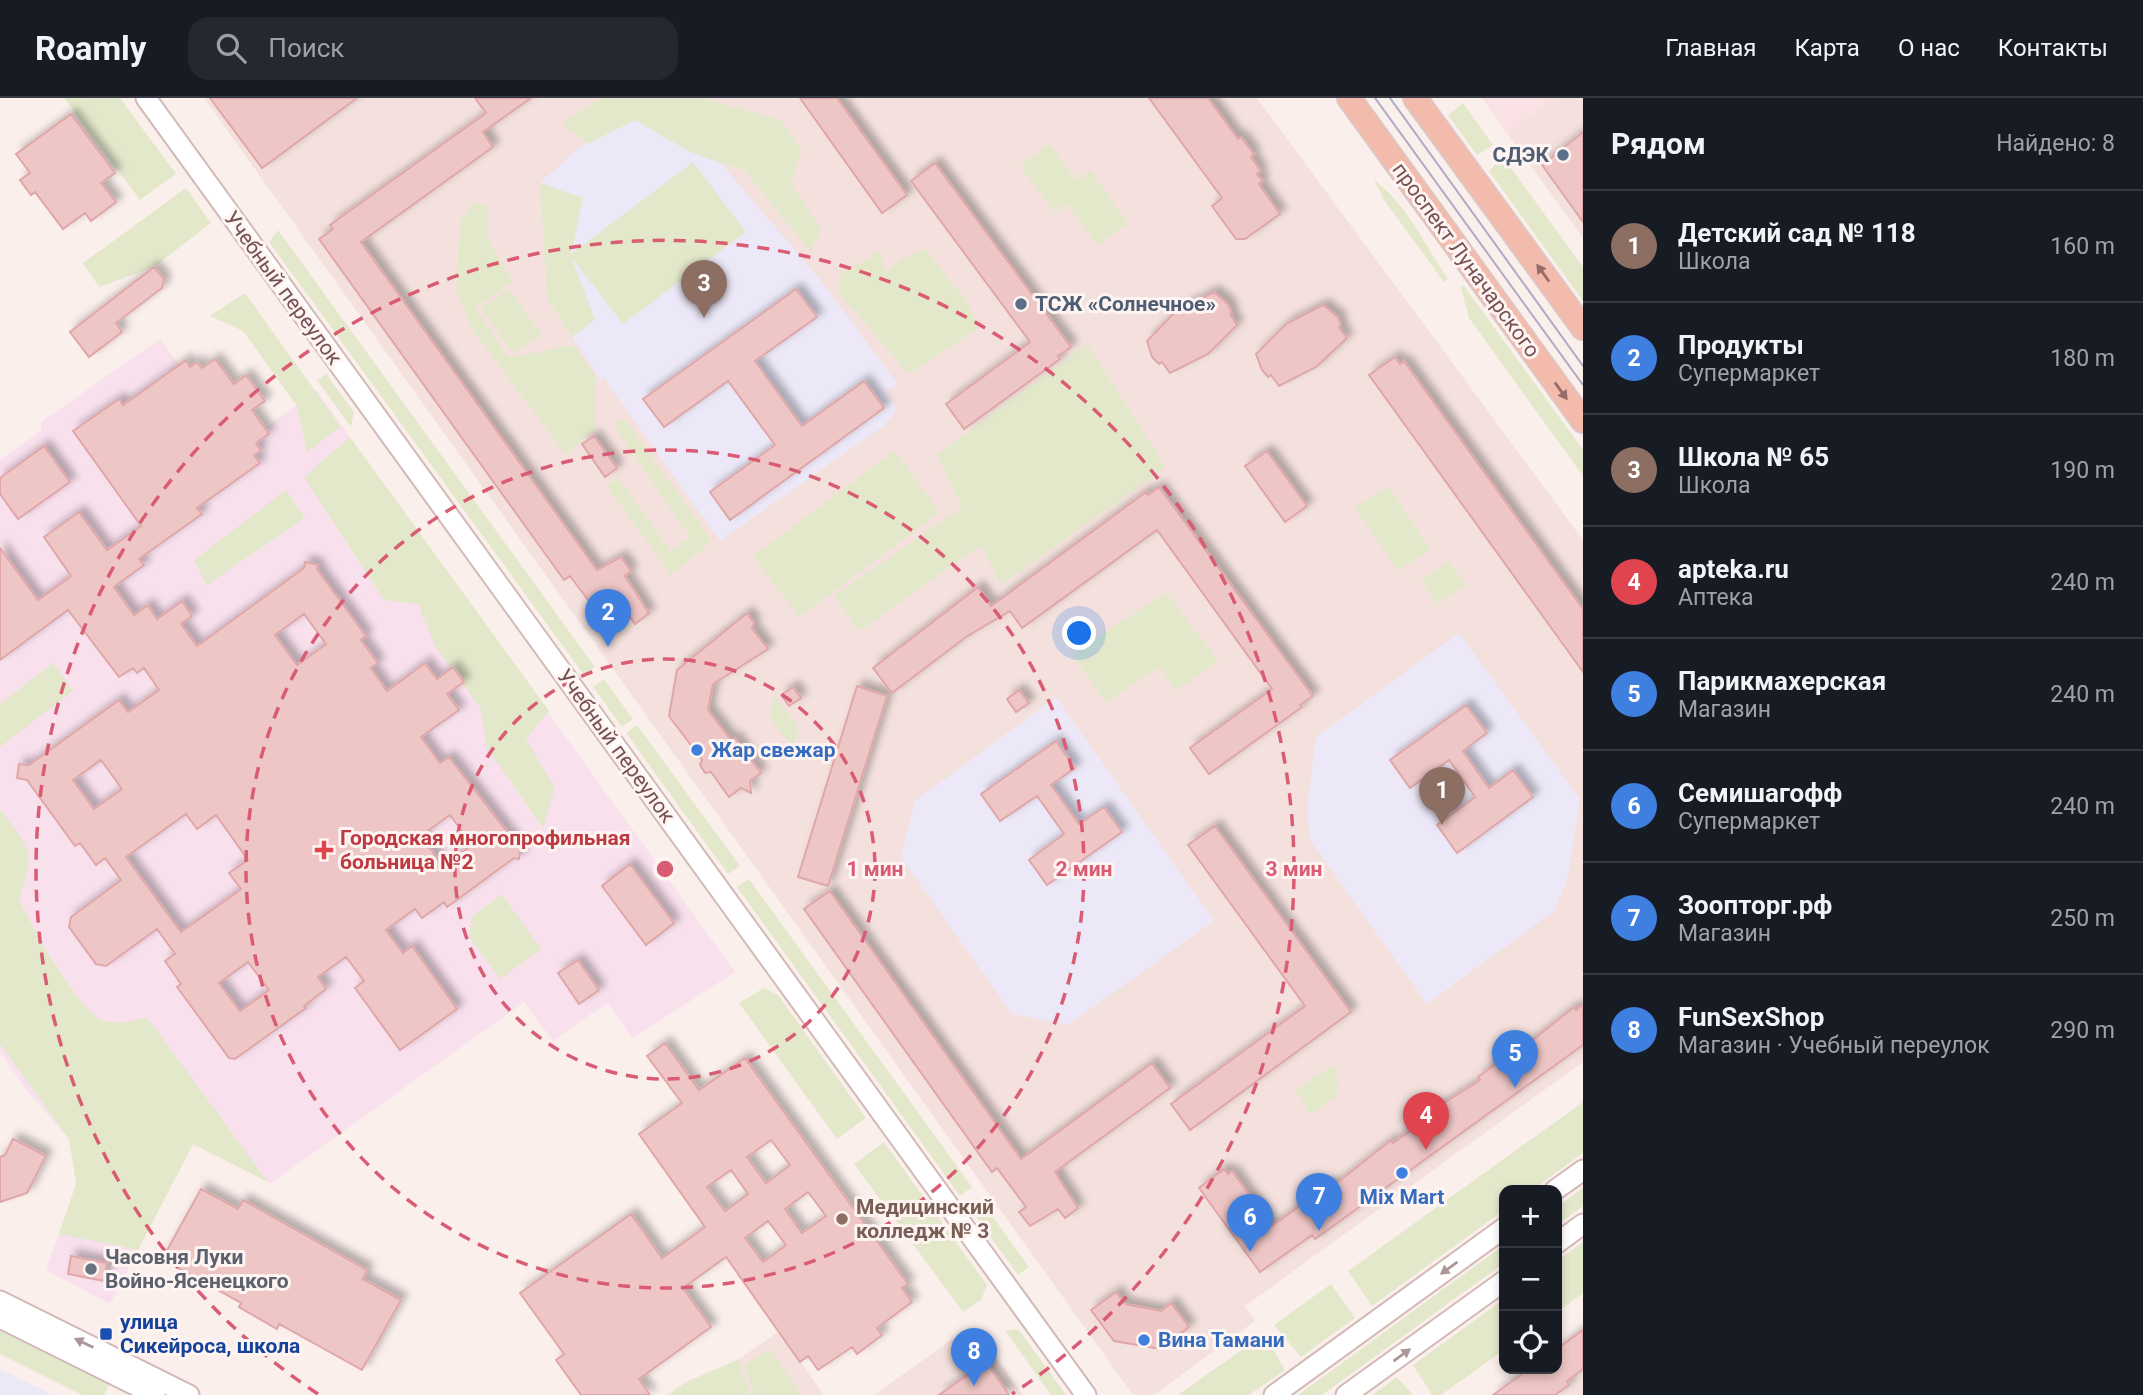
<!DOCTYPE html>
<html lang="ru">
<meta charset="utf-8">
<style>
:root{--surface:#171b24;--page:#242831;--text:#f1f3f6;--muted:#9ea1a6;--line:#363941;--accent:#0f766e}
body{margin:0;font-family:Roboto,sans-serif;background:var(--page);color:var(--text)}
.controls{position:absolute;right:21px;bottom:21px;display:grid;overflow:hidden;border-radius:14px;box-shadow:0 4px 10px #0003}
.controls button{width:63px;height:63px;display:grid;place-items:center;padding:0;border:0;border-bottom:2px solid var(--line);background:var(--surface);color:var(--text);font:35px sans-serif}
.you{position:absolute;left:1080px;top:536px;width:24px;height:24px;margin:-18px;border:5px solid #fff;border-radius:50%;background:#1a73e8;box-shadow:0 0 0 10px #1a73e833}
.badge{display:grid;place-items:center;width:46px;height:46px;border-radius:50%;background:var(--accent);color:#fff;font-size:23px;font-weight:700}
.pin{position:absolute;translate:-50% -58px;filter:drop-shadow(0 2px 4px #0008)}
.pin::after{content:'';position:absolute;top:37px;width:24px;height:21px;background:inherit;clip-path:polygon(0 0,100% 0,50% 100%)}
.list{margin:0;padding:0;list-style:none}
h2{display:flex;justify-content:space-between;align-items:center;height:91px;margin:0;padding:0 28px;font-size:30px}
h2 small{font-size:23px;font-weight:400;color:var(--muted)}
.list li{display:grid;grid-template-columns:46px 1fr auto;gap:21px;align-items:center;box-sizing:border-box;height:112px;padding:0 28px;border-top:2px solid var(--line)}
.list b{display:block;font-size:26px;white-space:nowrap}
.list p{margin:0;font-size:23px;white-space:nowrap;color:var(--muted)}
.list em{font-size:23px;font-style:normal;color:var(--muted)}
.icon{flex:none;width:38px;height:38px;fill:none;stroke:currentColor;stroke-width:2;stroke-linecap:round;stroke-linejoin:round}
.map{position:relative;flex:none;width:1583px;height:1297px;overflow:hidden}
header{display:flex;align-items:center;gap:42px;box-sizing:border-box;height:98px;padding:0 35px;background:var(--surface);border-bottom:2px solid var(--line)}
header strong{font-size:33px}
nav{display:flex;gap:38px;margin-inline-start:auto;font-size:24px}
.search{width:490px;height:63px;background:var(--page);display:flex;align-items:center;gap:18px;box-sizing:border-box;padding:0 24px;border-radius:21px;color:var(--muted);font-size:26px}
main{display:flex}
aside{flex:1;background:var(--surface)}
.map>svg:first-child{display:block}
</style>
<header>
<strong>Roamly</strong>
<div class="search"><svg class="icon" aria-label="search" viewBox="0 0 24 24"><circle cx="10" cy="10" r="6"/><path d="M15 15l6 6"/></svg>Поиск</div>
<nav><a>Главная</a><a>Карта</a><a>О нас</a><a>Контакты</a></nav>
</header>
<main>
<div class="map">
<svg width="1583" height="1297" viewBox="0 0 1583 1297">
<defs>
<filter id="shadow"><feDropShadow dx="6" dy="-6" stdDeviation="3.5" flood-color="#0004"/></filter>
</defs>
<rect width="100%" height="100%" fill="#fbefec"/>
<!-- residential -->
<path fill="#f4e1de" d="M 204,0 L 1257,0 L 1583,442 L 1583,964 L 1245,1208 L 1255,1223 L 1154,1297 L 1133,1297 Z
M 1556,0 L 1583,0 L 1583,140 L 1507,35 Z
M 1583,1230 L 1583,1297 L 1493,1297 L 1528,1271 L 1557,1271 L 1557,1250 Z
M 779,1233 L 824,1297 L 750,1297 L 739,1261 Z
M 969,1239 L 986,1264 L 995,1258 L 1023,1297 L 874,1297 L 954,1240 L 959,1246 Z"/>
<!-- commercial -->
<path fill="#fae1e3" d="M 1482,0 L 1556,0 L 1507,35 Z"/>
<!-- education -->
<path fill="#ece8f8" d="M 624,10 L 706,48 L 822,184 L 897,285 L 886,294 L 898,311 L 886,326 L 720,443 L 604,280 L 600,282 L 547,200 L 540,85 Z
M 1459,535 L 1580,701 L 1567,782 L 1554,813 L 1427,906 L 1310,742 L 1307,711 L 1316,639 Z
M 1056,599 L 1214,823 L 1068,927 L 1012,916 L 901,759 L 915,703 Z
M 0,1271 L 41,1291 L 53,1297 L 0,1297 Z"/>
<!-- medical -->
<path fill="#f8e0ed" d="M 160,241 L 179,267 L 186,262 L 190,268 L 197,264 L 202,270 L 215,261 L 234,286 L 246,277 L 265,303 L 253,313 L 265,330 L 316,292 L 735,874 L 633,940 L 607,905 L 553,943 L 524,904 L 271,1085 L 193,1046 L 110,1206 L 46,1172 L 77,1084 L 69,1041 L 24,989 L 0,954 L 0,362 L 42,332 L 41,324 Z"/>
<!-- green -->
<path fill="#e3e8cb" d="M 64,0 L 120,0 L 176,76 L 140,102 Z
M 600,0 L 703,0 L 780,22 L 802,52 L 791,85 L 821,131 L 811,154 L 745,73 L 690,54 L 635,22 L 588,46 L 562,26 Z
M 1463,5 L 1493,47 L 1477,57 L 1448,17 Z
M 1050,46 L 1076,82 L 1090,72 L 1128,125 L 1098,147 L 1067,106 L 1055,115 L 1020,68 Z
M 1503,59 L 1583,169 L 1583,203 L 1489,73 Z
M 693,64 L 746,134 L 623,226 L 572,160 L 595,222 L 572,239 L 547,200 L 540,85 L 583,100 L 571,156 Z
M 1374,82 C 1407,106 1425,148 1448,181 L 1444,184 L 1384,102 Z
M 186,90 L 211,125 L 154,169 L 99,189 L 83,165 Z
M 477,103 L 487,109 L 487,140 L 513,183 L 475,210 L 509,260 L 574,247 L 595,278 L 596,331 L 565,356 L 470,228 L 456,192 L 460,123 Z
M 278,132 L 595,569 L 584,577 L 269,144 Z
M 925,151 L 968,204 L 978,230 L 909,276 L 838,194 L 840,176 L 880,153 L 886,175 L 902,161 Z
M 1464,188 L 1583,352 L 1583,378 L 1469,220 L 1461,189 Z
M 509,191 L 541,236 L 514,256 L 481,211 Z
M 245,195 L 341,329 L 307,354 L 297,308 L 243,233 L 210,218 Z
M 1087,246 L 1166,369 L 1001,487 L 981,447 L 860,533 L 834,498 L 962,409 L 937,357 Z
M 326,276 L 354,314 L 351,329 L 317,282 Z
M 623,319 L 712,443 L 671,477 L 607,388 L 618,379 L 671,454 L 690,439 L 614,327 Z
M 350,339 L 549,613 L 526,641 L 555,690 L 543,730 L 487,650 L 481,611 L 435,548 L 418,506 L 384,502 L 304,379 Z
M 894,353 L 940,414 L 799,519 L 753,458 Z
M 1388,388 L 1430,451 L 1398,473 L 1355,410 Z
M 286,392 L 305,420 L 207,487 L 194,462 Z
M 1448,463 L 1466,486 L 1438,507 L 1421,483 Z
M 1166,494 L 1218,563 L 1177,593 L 1159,569 L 1106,605 L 1072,556 Z
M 53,565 L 73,593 L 0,649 L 0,606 Z
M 604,581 L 633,621 L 622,629 L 593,589 Z
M 775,598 L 799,631 L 793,649 L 769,620 Z
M 637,627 L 740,768 L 728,776 L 626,635 Z
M 0,711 C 30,752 36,751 19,801 C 28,824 80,912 100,921 C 117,928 131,923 147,919 L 268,1084 L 193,1046 L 138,1152 L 59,1136 L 76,1086 L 69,1041 L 0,946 Z
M 749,781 L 972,1089 L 960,1098 L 737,789 Z
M 502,796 L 541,852 L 500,881 L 469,839 L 472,819 Z
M 764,890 L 778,897 L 866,1020 L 837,1041 L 739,905 Z
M 1332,967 L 1338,978 L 1337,998 L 1311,1016 L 1295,993 Z
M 1583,1004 L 1583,1055 L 1532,1092 L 1504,1092 L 1504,1112 L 1372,1208 L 1348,1173 Z
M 884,1044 L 987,1187 L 981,1202 L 963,1214 L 854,1066 Z
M 1583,1090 L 1583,1108 L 1557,1127 L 1557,1109 Z
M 983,1105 L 1029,1169 L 1018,1177 L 972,1113 Z
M 1583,1144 L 1583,1195 L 1557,1214 L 1557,1163 Z
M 1504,1147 L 1504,1165 L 1322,1297 L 1298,1297 Z
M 1331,1186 L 1355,1220 L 1301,1259 L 1274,1227 Z
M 1504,1201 L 1504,1252 L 1441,1297 L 1432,1297 L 1413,1267 Z
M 1014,1231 L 1019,1232 L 1066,1297 L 1051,1297 L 1005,1233 Z
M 0,1233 L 109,1287 L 104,1297 L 82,1297 L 0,1256 Z
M 1264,1236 L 1285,1272 L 1249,1297 L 1178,1297 Z
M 770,1251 L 802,1297 L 754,1297 L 745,1267 Z
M 739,1261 L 750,1297 L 667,1297 L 686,1284 Z
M 1397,1279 L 1413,1297 L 1372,1297 Z"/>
<!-- building -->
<path fill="#eec6c6" stroke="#e0a7a9" stroke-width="2" fill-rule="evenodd" filter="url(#shadow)" d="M 210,0 L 357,0 L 262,70 Z
M 475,0 L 531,0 L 483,34 L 493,49 L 361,144 L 597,472 L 621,459 L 631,473 L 625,478 L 649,515 L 635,526 L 628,516 L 602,536 L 590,519 L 597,514 L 570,478 L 564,482 L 319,141 L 333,131 L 330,127 L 486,15 Z
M 800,0 L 837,0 L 907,97 L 882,115 Z
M 1149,0 L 1208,0 L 1238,41 L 1241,39 L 1254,56 L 1251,59 L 1261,73 L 1257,76 L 1263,83 L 1259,86 L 1280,116 L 1245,141 L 1236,141 L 1212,108 L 1222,100 Z
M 71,16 L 115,75 L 101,85 L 116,104 L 91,123 L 85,115 L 63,131 L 35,94 L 31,97 L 20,82 L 30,75 L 16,56 Z
M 1583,34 L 1583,124 L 1542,67 Z
M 935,65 L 1071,249 L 1058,258 L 1060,261 L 964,331 L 946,306 L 1030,244 L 911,83 Z
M 154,169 L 164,181 L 162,190 L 116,225 L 122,234 L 89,259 L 70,234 Z
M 796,191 L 817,219 L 755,263 L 802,328 L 864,283 L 884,310 L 730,422 L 710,394 L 775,347 L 728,283 L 664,329 L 643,301 Z
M 1214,194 L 1228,206 L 1232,215 L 1230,216 L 1237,227 L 1208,256 L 1170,275 L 1162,264 L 1159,266 L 1152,259 L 1147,243 L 1176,213 Z
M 1323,207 L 1338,219 L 1341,228 L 1339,229 L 1347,240 L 1316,269 L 1279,288 L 1271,277 L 1268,279 L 1262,272 L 1256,256 L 1286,226 Z
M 1395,259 L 1400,266 L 1404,263 L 1583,511 L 1583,574 L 1369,277 Z
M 215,261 L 234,286 L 246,277 L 265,303 L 252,312 L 269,336 L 256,345 L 261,353 L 254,357 L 260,365 L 197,410 L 202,416 L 139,461 L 144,467 L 114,489 L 134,517 L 148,507 L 157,521 L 182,503 L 192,518 L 181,526 L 197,548 L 304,470 L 305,464 L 318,467 L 317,471 L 366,538 L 361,542 L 378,565 L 371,570 L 387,593 L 425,565 L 437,581 L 453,569 L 464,584 L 447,596 L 459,612 L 421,639 L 440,665 L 449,659 L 516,745 L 521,746 L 519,761 L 514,760 L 447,809 L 444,804 L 422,820 L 415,811 L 386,832 L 403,855 L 412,848 L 457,911 L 400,952 L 355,890 L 364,883 L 346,859 L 318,879 L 326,891 L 304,908 L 306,910 L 235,961 L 229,960 L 177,889 L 181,886 L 165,863 L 175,856 L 157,831 L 106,868 L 96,866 L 69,829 L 71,819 L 121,782 L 105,760 L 96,767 L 80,745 L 75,748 L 27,682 L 17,680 L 19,666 L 29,667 L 119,602 L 128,614 L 159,592 L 144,570 L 137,575 L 133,570 L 119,579 L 68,512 L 0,562 L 0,450 L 38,502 L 71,478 L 44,439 L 79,414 L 107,452 L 141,428 L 73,333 L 119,301 L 123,307 L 186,262 L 190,269 L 197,264 L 202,270 ZM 304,516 L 326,546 L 297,567 L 275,537 ZM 101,662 L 122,691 L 94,711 L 73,682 ZM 186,716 L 197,731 L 216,717 L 248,762 L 229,775 L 241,791 L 181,834 L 126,759 ZM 450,717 L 472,747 L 443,768 L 421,738 ZM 248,864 L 269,892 L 240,913 L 219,885 Z
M 594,338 L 617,370 L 605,379 L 582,346 Z
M 44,348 L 70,384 L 18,421 L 0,396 L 0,380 Z
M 1267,353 L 1307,408 L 1285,424 L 1245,368 Z
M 1159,389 L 1313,598 L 1300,607 L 1302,609 L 1209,676 L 1190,650 L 1272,591 L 1157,432 L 1022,530 L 1010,513 L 966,539 L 892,595 L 873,570 L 978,489 L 991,508 L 1146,394 L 1148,397 Z
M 747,515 L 754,525 L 752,530 L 768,551 L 713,586 L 708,612 L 731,642 L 735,640 L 761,675 L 750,683 L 751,695 L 741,690 L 729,699 L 711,674 L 705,675 L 700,667 L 702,662 L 669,618 L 677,572 Z
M 857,588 L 887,598 L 828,788 L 798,779 Z
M 793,589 L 801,600 L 789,608 L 781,597 Z
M 1019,592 L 1029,605 L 1016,614 L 1007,601 Z
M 1466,607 L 1487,635 L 1463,653 L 1489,690 L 1513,672 L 1533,699 L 1457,755 L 1437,727 L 1475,699 L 1449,662 L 1410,690 L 1390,662 Z
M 1056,643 L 1075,670 L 1051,687 L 1079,726 L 1104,709 L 1122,734 L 1047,787 L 1029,762 L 1064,736 L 1037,698 L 1000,723 L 981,696 Z
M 1215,728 L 1351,914 L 1190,1032 L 1171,1006 L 1305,908 L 1188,747 Z
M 630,766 L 674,825 L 646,847 L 602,788 Z
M 830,793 L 1021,1061 L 1152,965 L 1170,990 L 1055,1074 L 1078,1110 L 1065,1120 L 1058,1111 L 1030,1128 L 1019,1114 L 1026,1109 L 997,1070 L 992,1074 L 804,811 Z
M 578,862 L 599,892 L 579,906 L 558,875 Z
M 1583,907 L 1583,947 L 1315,1141 L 1312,1137 L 1260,1174 L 1199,1090 L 1224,1071 L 1228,1076 L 1232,1073 L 1272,1128 L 1331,1085 L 1333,1088 L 1391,1042 L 1393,1045 L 1420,1026 L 1417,1022 L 1480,982 L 1478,979 L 1513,953 L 1515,956 L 1574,909 L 1576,912 Z
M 665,945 L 699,992 L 745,960 L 908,1186 L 902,1190 L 912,1204 L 877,1230 L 882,1237 L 857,1256 L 852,1249 L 818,1272 L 808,1258 L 800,1264 L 726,1159 L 683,1190 L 711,1229 L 639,1281 L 650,1297 L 581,1297 L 556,1262 L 564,1256 L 520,1195 L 631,1116 L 662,1160 L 705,1129 L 639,1036 L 682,1005 L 647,958 ZM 771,1042 L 790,1067 L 766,1085 L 747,1059 ZM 731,1072 L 748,1096 L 725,1113 L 707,1089 ZM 808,1094 L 826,1118 L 802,1135 L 785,1111 ZM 768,1123 L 786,1147 L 763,1164 L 745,1140 Z
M 13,1041 L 46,1058 L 27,1095 L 0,1104 L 0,1059 L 5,1057 Z
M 201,1091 L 238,1111 L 243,1102 L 367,1172 L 363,1181 L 401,1202 L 362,1272 L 279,1226 L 277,1231 L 239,1209 L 241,1205 L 162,1161 Z
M 71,1158 L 107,1165 L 104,1183 L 68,1176 Z
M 1116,1194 L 1125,1206 L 1161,1213 L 1171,1205 L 1189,1229 L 1160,1251 L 1114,1243 L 1091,1212 Z
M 1583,1232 L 1583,1271 L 1567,1283 L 1569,1287 L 1555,1297 L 1493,1297 L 1529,1271 L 1557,1271 L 1557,1251 Z
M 986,1264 L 1009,1297 L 939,1297 Z"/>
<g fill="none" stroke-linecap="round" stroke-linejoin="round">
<!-- minor casing -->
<g stroke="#d2b9b7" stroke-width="23">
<path id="minor" d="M 146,0 L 1086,1297
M 1555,1092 L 1583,1072
M 1557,1145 L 1583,1126
M 0,1203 L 189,1297
M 0,1220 L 155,1297
M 1274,1297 L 1504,1130
M 1346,1297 L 1504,1183"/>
</g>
<!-- major casing -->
<g stroke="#d6cacb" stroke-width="26">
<path id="major" d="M 1349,0 L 1583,323
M 1415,0 L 1583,230"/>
</g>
<!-- minor -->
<use href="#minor" stroke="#fff" stroke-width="19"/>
<!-- major -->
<use href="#major" stroke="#f3bbab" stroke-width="23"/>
<!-- tram -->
<path stroke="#adaac5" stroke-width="2" d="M 1375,0 L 1583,287
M 1390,0 L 1583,268"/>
</g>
<!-- one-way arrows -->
<defs><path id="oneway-solid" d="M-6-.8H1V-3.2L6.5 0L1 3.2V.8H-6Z" transform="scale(1.75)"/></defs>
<g fill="#946b68">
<use href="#oneway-solid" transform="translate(1543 175) rotate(-126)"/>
<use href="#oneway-solid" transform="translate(1561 293) rotate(54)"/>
</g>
<g fill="#ac9697">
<use href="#oneway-solid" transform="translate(1449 1170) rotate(144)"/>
<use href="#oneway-solid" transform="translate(84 1245) rotate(-154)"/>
<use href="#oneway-solid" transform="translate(1402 1257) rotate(-36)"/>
</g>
<!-- distance rings -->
<g fill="none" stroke="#da5c73" stroke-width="3.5" stroke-dasharray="12 9">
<circle cx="665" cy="771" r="210"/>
<circle cx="665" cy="771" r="419"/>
<path d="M318 1296A629 629 0 1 1 1012 1296"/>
</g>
<!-- markers -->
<g fill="#5c6f8a" stroke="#fef4f2" stroke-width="2.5">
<circle cx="1563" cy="57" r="7"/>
<circle cx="1021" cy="206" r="7"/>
</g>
<g fill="#3f7fe0" stroke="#fef4f2" stroke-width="2.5">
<circle cx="697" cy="652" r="7"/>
<circle cx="1402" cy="1075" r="7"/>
<circle cx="1144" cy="1242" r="7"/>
</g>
<path fill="#e0444e" stroke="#fef4f2" stroke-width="2.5" d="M320.5 741.5h7v7h7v7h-7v7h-7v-7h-7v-7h7z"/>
<circle fill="#8d6e63" stroke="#fef4f2" stroke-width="2.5" cx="842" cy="1121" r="7"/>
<circle fill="#6b7280" stroke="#fef4f2" stroke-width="2.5" cx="91" cy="1171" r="7"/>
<rect fill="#1a4fb4" stroke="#fef4f2" stroke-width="2.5" x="99" y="1229" width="14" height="14" rx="3.5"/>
<g text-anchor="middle" stroke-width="6" stroke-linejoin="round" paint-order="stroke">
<!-- service labels -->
<g font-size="21" font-weight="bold" fill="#4e5e75" stroke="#fef4f2" text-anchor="end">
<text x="1549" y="64">СДЭК</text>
<text x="1035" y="213" text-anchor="start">ТСЖ «Солнечное»</text>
</g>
<!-- street labels -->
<g font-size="21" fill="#755052" stroke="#fef4f2">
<text transform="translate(1466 162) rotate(54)" y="7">проспект Луначарского</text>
<text transform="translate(283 190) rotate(54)" y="7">Учебный переулок</text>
<text transform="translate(616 648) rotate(54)" y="7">Учебный переулок</text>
</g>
<!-- shop labels -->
<g font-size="21" font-weight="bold" fill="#366cbe" stroke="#fef4f2" text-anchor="start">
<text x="711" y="659">Жар свежар</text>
<text x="1402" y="1106" text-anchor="middle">Mix Mart</text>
<text x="1158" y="1249">Вина Тамани</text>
</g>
<!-- health labels -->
<g font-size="21" font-weight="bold" fill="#be3a42" stroke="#fef4f2" text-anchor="start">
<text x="340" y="747">Городская многопрофильная<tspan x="340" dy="24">больница №2</tspan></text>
</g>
<!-- education labels -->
<g font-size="21" font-weight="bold" fill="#785e54" stroke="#fef4f2" text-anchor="start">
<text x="856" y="1116">Медицинский<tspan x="856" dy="24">колледж № 3</tspan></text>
</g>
<!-- worship labels -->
<g font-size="21" font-weight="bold" fill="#5b616d" stroke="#fef4f2" text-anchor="start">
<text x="105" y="1166">Часовня Луки<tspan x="105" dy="24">Войно-Ясенецкого</tspan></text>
</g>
<!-- transit labels -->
<g font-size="21" font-weight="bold" fill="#164399" stroke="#fef4f2" text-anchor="start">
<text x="120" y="1231">улица<tspan x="120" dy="24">Сикейроса, школа</tspan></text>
</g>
</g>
<circle cx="665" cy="771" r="10" fill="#da5c73" stroke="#fef4f2" stroke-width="3.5"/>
<g font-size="21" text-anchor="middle" font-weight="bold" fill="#da5c73" stroke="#fef4f2" stroke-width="6" stroke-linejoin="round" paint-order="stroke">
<text x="875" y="778">1 мин</text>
<text x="1084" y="778">2 мин</text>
<text x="1294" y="778">3 мин</text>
</g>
</svg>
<div class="controls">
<button>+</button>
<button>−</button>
<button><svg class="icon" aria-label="locate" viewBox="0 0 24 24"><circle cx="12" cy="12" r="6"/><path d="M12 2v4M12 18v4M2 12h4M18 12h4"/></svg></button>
</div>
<div class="you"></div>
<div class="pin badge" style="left:1442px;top:727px;background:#8d6e63">1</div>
<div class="pin badge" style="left:608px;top:549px;background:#3f7fe0">2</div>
<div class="pin badge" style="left:704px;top:220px;background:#8d6e63">3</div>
<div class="pin badge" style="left:1426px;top:1052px;background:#e0444e">4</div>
<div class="pin badge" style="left:1515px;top:990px;background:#3f7fe0">5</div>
<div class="pin badge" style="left:1250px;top:1154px;background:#3f7fe0">6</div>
<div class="pin badge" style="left:1319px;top:1133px;background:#3f7fe0">7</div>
<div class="pin badge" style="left:974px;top:1288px;background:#3f7fe0">8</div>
</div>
<aside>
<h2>Рядом<small>Найдено: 8</small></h2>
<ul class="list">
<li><span class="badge" style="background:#8d6e63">1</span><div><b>Детский сад № 118</b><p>Школа</p></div><em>160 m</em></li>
<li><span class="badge" style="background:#3f7fe0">2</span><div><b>Продукты</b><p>Супермаркет</p></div><em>180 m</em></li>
<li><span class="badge" style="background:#8d6e63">3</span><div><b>Школа № 65</b><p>Школа</p></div><em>190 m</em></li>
<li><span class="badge" style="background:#e0444e">4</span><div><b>apteka.ru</b><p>Аптека</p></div><em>240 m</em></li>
<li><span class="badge" style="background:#3f7fe0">5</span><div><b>Парикмахерская</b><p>Магазин</p></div><em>240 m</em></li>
<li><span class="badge" style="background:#3f7fe0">6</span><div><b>Семишагофф</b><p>Супермаркет</p></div><em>240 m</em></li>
<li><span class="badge" style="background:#3f7fe0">7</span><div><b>Зоопторг.рф</b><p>Магазин</p></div><em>250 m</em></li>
<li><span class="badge" style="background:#3f7fe0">8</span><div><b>FunSexShop</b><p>Магазин · Учебный переулок</p></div><em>290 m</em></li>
</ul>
</aside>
</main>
